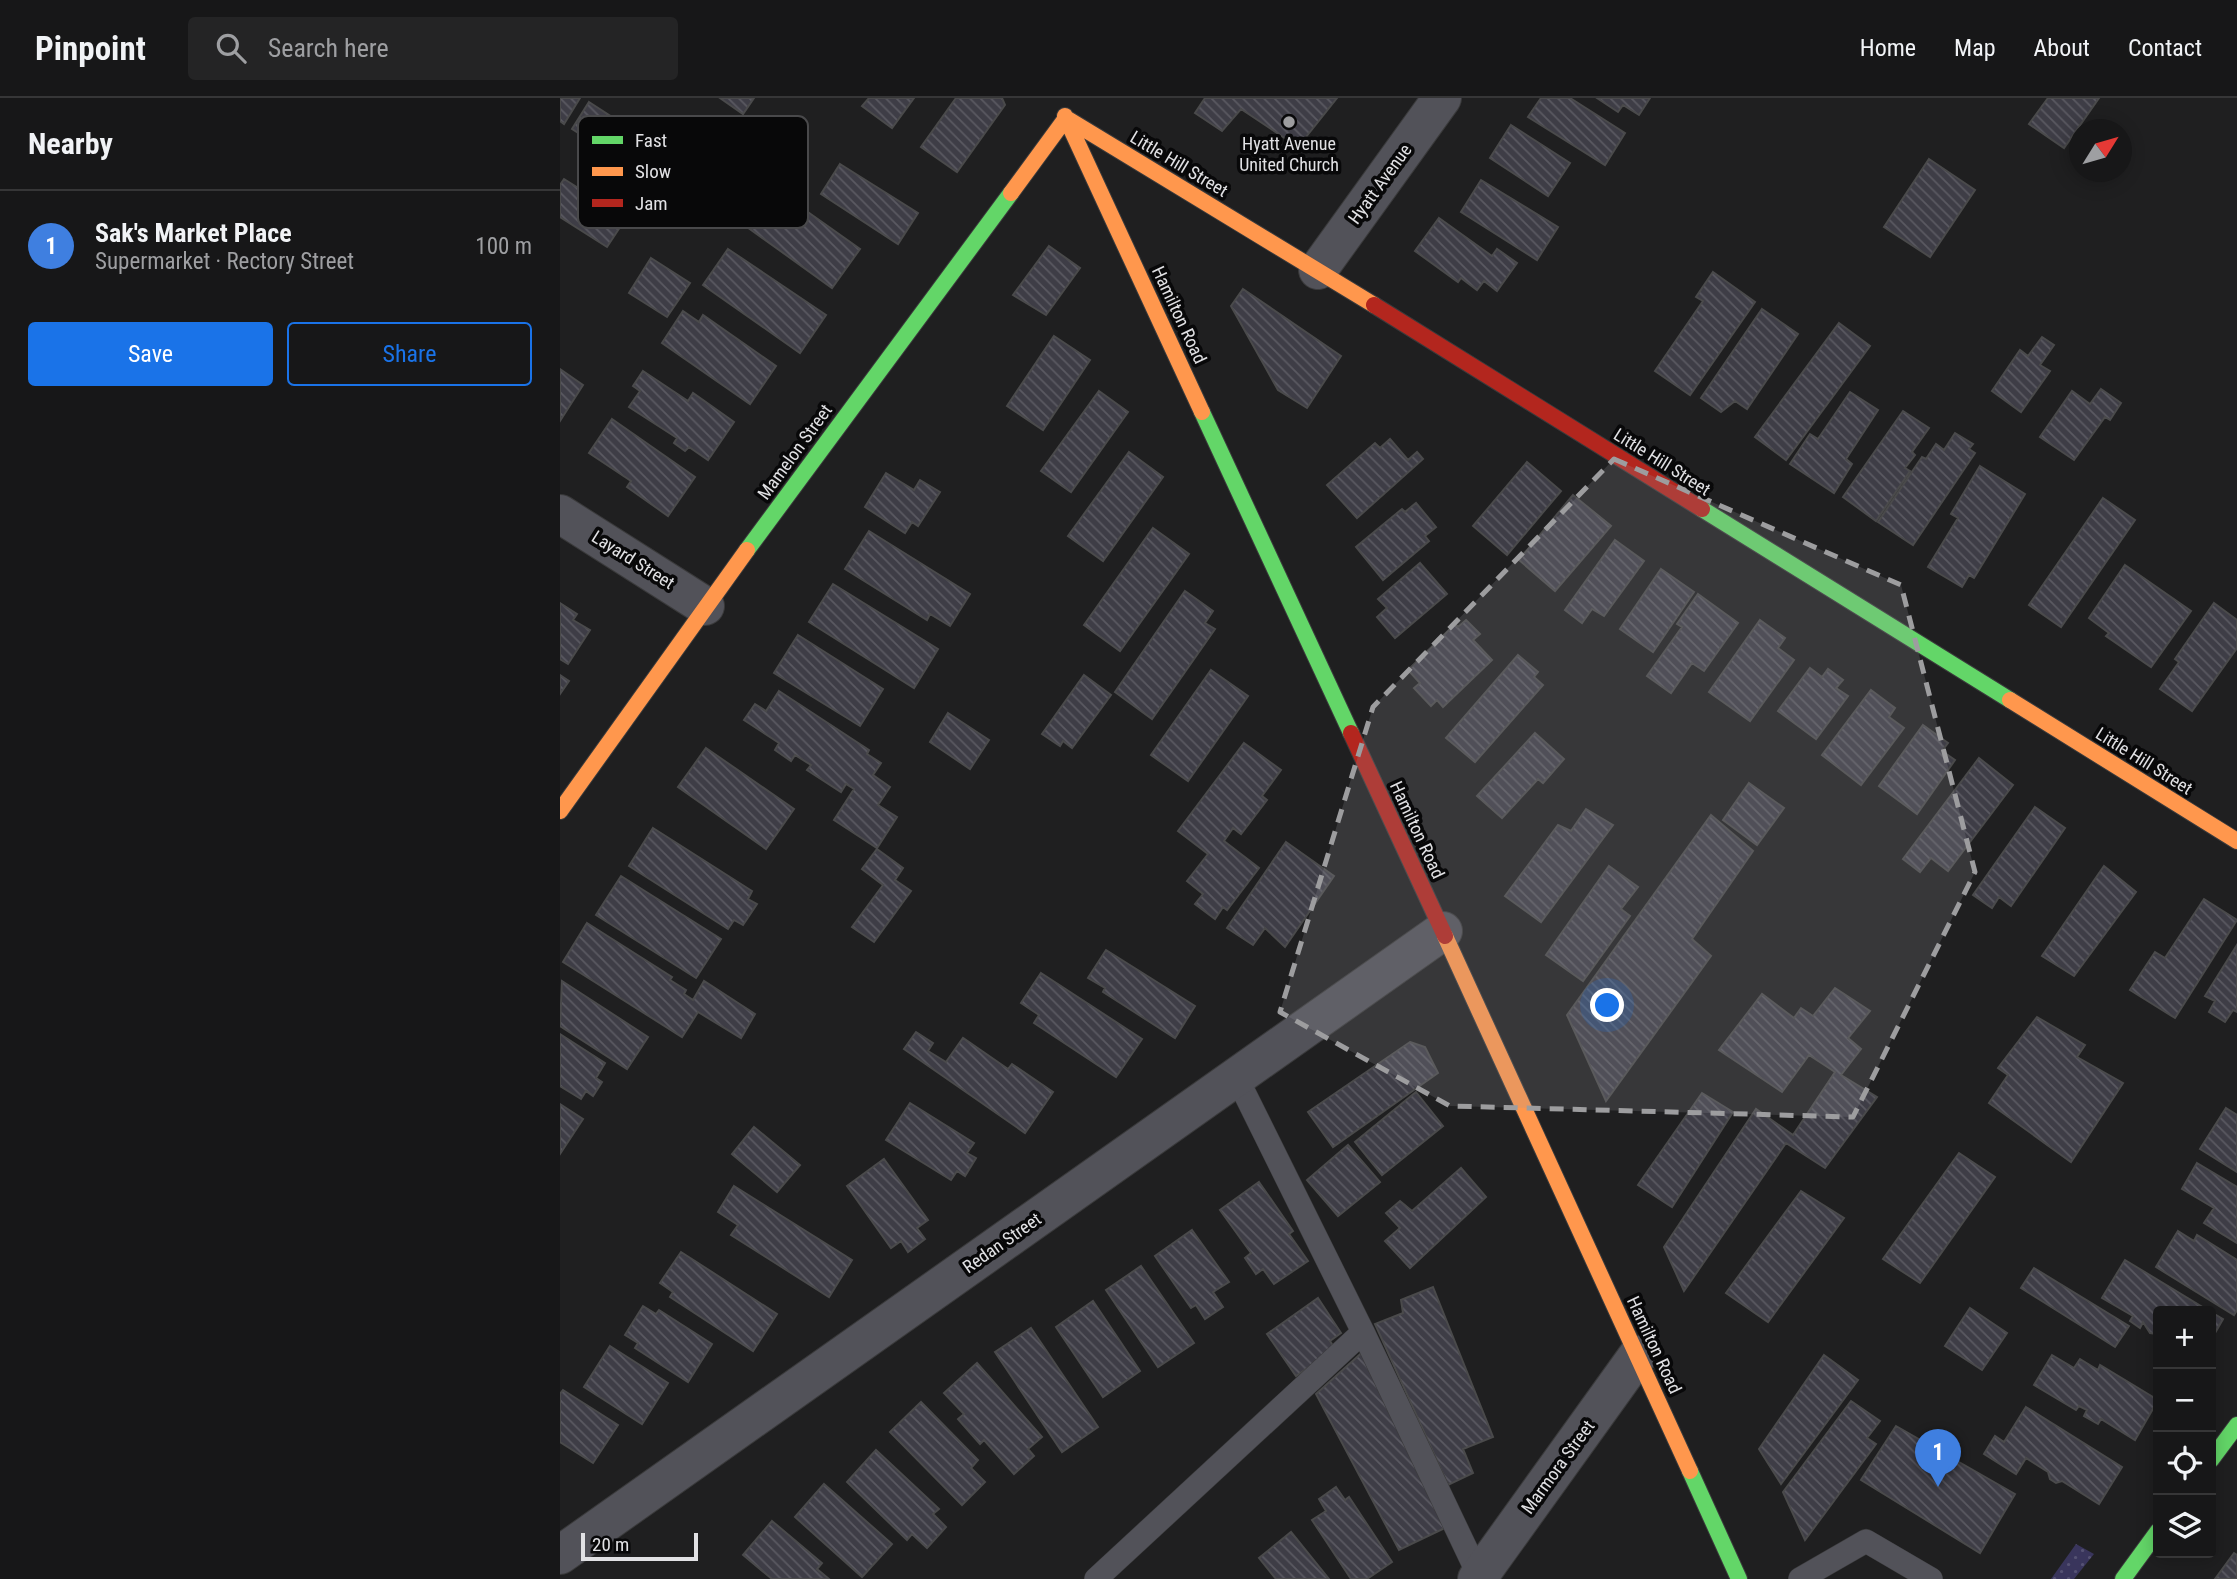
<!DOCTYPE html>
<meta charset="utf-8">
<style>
:root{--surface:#171718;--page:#242425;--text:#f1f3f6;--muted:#9e9fa2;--line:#363637;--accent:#1a73e8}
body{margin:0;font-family:"Roboto Condensed",sans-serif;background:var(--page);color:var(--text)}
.controls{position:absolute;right:21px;bottom:21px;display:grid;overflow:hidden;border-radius:7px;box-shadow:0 4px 18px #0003}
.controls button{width:63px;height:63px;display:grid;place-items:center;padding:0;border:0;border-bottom:2px solid var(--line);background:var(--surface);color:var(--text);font:35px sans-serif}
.compass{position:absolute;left:1509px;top:21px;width:63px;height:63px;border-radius:50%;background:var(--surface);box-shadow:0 4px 18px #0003;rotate:53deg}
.scale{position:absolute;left:21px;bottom:18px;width:117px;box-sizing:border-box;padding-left:7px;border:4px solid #e1e1e4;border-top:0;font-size:19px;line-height:24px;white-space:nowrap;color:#e1e1e4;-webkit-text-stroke:5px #080809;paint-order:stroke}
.you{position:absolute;left:1048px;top:908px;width:24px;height:24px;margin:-18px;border:5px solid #fff;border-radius:50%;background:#1a73e8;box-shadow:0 0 0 10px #1a73e833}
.badge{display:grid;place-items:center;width:46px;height:46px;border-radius:50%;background:var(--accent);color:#fff;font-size:23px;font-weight:700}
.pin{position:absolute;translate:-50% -58px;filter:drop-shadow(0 2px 4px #0008)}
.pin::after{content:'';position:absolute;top:37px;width:24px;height:21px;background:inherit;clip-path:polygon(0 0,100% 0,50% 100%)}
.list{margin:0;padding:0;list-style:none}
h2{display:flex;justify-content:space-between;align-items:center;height:91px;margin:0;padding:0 28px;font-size:30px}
h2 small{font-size:23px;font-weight:400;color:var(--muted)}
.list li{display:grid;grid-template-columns:46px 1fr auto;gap:21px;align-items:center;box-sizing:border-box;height:112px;padding:0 28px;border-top:2px solid var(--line)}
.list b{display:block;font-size:26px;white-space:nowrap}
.list p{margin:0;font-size:23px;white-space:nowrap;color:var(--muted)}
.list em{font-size:23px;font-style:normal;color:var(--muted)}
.actions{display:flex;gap:14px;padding:21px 28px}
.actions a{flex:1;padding:16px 0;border:2px solid var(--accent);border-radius:7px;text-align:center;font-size:24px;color:var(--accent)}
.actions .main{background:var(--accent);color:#fff}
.icon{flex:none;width:38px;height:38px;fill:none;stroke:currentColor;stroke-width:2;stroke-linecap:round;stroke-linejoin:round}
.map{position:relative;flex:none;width:1677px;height:1481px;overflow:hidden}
header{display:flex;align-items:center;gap:42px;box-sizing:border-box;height:98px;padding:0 35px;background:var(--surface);border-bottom:2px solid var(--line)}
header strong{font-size:33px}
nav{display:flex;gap:38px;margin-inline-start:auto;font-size:24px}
.search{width:490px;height:63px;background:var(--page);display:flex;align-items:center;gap:18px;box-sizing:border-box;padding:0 24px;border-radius:7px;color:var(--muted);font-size:26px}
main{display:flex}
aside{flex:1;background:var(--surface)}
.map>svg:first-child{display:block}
</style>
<header>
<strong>Pinpoint</strong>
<div class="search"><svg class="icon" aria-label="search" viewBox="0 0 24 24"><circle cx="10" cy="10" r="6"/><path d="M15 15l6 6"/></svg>Search here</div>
<nav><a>Home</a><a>Map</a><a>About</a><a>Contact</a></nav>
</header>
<main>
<aside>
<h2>Nearby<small></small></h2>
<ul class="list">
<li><span class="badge" style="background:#3f7fe0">1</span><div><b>Sak's Market Place</b><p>Supermarket · Rectory Street</p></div><em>100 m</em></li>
</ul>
<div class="actions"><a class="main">Save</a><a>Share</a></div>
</aside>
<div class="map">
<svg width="1677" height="1481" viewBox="0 0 1677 1481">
<defs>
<pattern id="grass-dots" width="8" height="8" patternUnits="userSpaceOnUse" patternTransform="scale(1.75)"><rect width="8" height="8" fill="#39355c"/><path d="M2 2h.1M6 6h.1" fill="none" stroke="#555273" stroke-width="1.8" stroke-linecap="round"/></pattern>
<pattern id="building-back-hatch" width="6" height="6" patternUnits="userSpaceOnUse" patternTransform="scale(1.75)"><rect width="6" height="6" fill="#3e3d46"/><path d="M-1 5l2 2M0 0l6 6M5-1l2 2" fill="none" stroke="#5a5961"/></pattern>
</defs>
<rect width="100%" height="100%" fill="#1f1f20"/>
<!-- grass -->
<path fill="url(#grass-dots)" d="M 1516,1446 L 1534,1456 L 1514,1481 L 1491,1481 Z"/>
<!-- building -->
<path fill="url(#building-back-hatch)" stroke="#4a4a4b" stroke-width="2" d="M 0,0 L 20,0 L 4,26 L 0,23 Z
M 160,0 L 194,0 L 183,16 Z
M 309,0 L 354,0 L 332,30 L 302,8 Z
M 396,0 L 442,0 L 445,7 L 397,74 L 361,49 Z
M 645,0 L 777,0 L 738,49 L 681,11 L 662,33 L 635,15 Z
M 981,0 L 1010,0 L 1065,35 L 1045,67 L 968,19 Z
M 1037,0 L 1090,0 L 1079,17 L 1063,7 L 1058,14 Z
M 1488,0 L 1539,0 L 1504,50 L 1469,26 Z
M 29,4 L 80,37 L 86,27 L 115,45 L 92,82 L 12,31 Z
M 951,27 L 1010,65 L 988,98 L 930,60 Z
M 1369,61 L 1415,92 L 1370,159 L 1324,129 Z
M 280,66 L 358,115 L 338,146 L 261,96 Z
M 4,81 L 66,120 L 47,149 L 0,119 L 0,87 Z
M 921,82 L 998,129 L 977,162 L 901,114 Z
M 214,90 L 300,151 L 272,190 L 187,129 Z
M 879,120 L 932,158 L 937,151 L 957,165 L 937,193 L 924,183 L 917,192 L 901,180 L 898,184 L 855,153 Z
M 489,148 L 520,170 L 486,217 L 453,197 Z
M 168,151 L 266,217 L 240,255 L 143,187 Z
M 91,160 L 130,185 L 107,219 L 69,195 Z
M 1153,174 L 1195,204 L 1130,297 L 1095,273 L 1143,203 L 1136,199 Z
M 683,191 L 781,258 L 747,310 L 718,292 L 671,208 Z
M 1202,211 L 1238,236 L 1187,311 L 1175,303 L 1161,314 L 1141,300 Z
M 123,213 L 139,224 L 143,217 L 216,268 L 190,306 L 102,245 Z
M 1279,225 L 1310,248 L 1226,362 L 1195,339 Z
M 494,238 L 530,262 L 483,332 L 447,308 Z
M 1482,239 L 1494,247 L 1480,267 L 1490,273 L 1461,314 L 1432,293 L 1460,252 L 1468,258 Z
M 0,271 L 23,287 L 0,323 Z
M 83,273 L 128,303 L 133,295 L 174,324 L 148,362 L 129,349 L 125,353 L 114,345 L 117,340 L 69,309 L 80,293 L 73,288 Z
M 1541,291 L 1561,305 L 1550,322 L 1545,319 L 1514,362 L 1480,339 L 1512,293 L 1530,306 Z
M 539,293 L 568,314 L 511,394 L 481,373 Z
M 1290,294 L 1318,312 L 1286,361 L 1292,366 L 1274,395 L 1230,366 L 1250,336 L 1258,341 Z
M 1343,313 L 1369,330 L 1352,354 L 1355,357 L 1345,370 L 1350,373 L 1316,423 L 1283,399 Z
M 52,321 L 135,379 L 108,418 L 67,389 L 71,383 L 29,355 Z
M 1395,335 L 1413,346 L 1409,351 L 1415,355 L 1353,447 L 1318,424 L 1362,359 L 1366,361 L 1376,346 L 1384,352 Z
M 830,341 L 848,362 L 857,354 L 863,361 L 797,420 L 767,387 L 815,345 L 820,350 Z
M 569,354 L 603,379 L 543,463 L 508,438 Z
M 967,364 L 1001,393 L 947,457 L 913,428 Z
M 1420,368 L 1465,396 L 1414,480 L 1409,477 L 1402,489 L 1368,469 L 1398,420 L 1391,416 Z
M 326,375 L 354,392 L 360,382 L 380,394 L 358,428 L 352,424 L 345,435 L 305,409 Z
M 1013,397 L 1051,428 L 995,493 L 959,462 Z
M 1543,400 L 1575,422 L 1501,529 L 1469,507 Z
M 856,405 L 876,429 L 865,438 L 869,443 L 823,482 L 796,449 L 842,411 L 845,414 Z
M 593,430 L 629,456 L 560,553 L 524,527 Z
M 309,433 L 410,496 L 390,528 L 370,516 L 367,522 L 285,471 Z
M 1055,442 L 1084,463 L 1044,518 L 1032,511 L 1022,525 L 1005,512 Z
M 860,465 L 887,496 L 835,540 L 817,519 L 827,510 L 818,501 Z
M 1565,467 L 1631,513 L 1591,569 L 1546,538 L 1549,535 L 1529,520 Z
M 1101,471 L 1134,494 L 1093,554 L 1060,531 Z
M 273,486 L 378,551 L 354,590 L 249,524 Z
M 625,493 L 653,513 L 645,525 L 655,531 L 592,621 L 555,594 Z
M 1138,496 L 1178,525 L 1144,573 L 1132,565 L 1111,595 L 1087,578 L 1122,529 L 1117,526 Z
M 0,505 L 17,516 L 13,522 L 30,532 L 8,566 L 0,561 Z
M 1654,505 L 1677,522 L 1677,550 L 1632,613 L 1600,591 L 1619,564 L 1615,561 Z
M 906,522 L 920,536 L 913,542 L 932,562 L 883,609 L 877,602 L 871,608 L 854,590 L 860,585 L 848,572 L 895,526 L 898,529 Z
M 1200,522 L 1225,540 L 1218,550 L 1234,562 L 1190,623 L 1149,594 Z
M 238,537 L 323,591 L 300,628 L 214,575 Z
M 958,557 L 978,574 L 974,579 L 983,587 L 915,664 L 886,640 Z
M 1250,570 L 1262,579 L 1268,571 L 1283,582 L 1276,590 L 1288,598 L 1256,641 L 1218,613 Z
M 651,572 L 688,598 L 628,683 L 591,657 Z
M 0,577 L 9,583 L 0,596 Z
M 524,577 L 551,597 L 512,650 L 503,643 L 500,648 L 482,636 Z
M 1311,592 L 1335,610 L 1329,619 L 1344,630 L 1301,687 L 1262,657 Z
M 219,593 L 309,652 L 307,656 L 321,665 L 313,677 L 330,689 L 318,707 L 337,719 L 317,750 L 274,722 L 294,691 L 286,686 L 281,694 L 247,672 L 251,667 L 235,657 L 231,663 L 215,652 L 219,645 L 184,622 L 195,606 L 206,613 Z
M 388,615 L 429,642 L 410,671 L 370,644 Z
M 1363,627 L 1388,645 L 1382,653 L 1395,662 L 1357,716 L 1319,688 Z
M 975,635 L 1004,661 L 983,685 L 978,681 L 942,720 L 917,698 Z
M 684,645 L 721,672 L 702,698 L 707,702 L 681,736 L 673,730 L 664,743 L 699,770 L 667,812 L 663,809 L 655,821 L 635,806 L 643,796 L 627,783 L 648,756 L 618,733 Z
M 146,650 L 234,711 L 206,751 L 118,689 Z
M 1419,660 L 1453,687 L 1388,773 L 1371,760 L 1360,774 L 1343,761 Z
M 1189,685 L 1224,710 L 1197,747 L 1163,722 Z
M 1475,709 L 1505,730 L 1451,808 L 1439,799 L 1432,810 L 1413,797 Z
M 1026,711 L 1053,727 L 981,824 L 945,798 L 998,727 L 1011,733 Z
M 1151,717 L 1193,753 L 1132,841 L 1151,858 L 1046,1003 L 1007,917 Z
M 93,730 L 192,793 L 188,801 L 197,806 L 183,827 L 174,822 L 168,831 L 69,768 Z
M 726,744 L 774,778 L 725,849 L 705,830 L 693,847 L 667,830 Z
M 317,751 L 343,770 L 335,782 L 351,793 L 314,844 L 292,829 L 323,787 L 302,771 Z
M 1049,768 L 1078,789 L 1061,811 L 1070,818 L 1023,883 L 986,857 Z
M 1544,768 L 1576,794 L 1514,878 L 1482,858 Z
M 61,778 L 161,841 L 136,880 L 36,817 Z
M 1644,801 L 1677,822 L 1615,920 L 1570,892 L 1595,854 L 1605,860 Z
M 27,825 L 112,879 L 110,882 L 126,892 L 124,896 L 133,902 L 144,883 L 195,916 L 181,940 L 138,914 L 122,939 L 3,864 Z
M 1677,847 L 1677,914 L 1673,912 L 1665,924 L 1649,914 L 1655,903 L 1645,898 Z
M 546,852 L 635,908 L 615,940 L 543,894 L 545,890 L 528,880 Z
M 481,875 L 582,941 L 556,979 L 474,925 L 479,917 L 461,905 Z
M 2,883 L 88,939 L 67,971 L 0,928 Z
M 1275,890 L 1310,913 L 1288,940 L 1301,951 L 1281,977 L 1317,999 L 1265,1070 L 1226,1045 L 1124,1193 L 1104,1149 L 1196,1011 L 1233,1037 L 1275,974 L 1249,957 L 1222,994 L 1159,952 L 1202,896 L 1234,920 L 1241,910 L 1253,918 Z
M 1477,919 L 1525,947 L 1517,959 L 1563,985 L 1511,1064 L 1429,1005 L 1448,977 L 1438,970 Z
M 356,934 L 373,945 L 368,953 L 386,964 L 403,940 L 448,971 L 452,966 L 493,994 L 465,1035 L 344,951 Z
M 0,936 L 45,965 L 36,980 L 42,984 L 33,998 L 26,993 L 21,1001 L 0,988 Z
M 850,944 L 865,949 L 878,975 L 773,1049 L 748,1014 Z
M 856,994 L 883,1028 L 822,1077 L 795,1044 Z
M 1142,995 L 1173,1014 L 1112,1109 L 1078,1087 Z
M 350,1005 L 414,1045 L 407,1055 L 416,1060 L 405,1078 L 397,1073 L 391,1082 L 326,1042 Z
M 0,1006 L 23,1021 L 0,1056 Z
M 1666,1010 L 1677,1017 L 1677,1074 L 1640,1051 Z
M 194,1029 L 240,1067 L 217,1094 L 172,1056 Z
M 788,1047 L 820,1084 L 778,1118 L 747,1082 Z
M 1399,1055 L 1435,1079 L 1360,1185 L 1323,1161 Z
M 324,1061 L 368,1122 L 357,1130 L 365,1141 L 348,1154 L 341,1143 L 331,1150 L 287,1088 Z
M 1637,1065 L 1677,1089 L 1677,1145 L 1644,1125 L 1654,1110 L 1622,1091 Z
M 901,1070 L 926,1099 L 850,1170 L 825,1143 L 840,1130 L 826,1115 L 840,1103 L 852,1113 Z
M 699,1084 L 733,1133 L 729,1136 L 748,1163 L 714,1186 L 703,1171 L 696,1176 L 685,1160 L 691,1155 L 660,1112 Z
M 174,1088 L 292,1162 L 269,1199 L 171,1137 L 178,1127 L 158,1114 Z
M 1241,1093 L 1284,1120 L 1208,1224 L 1166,1195 Z
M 632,1132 L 669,1184 L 653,1194 L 663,1209 L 645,1221 L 636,1207 L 631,1210 L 595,1158 Z
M 1618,1133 L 1634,1143 L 1637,1137 L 1677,1162 L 1677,1212 L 1674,1217 L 1596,1169 Z
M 121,1154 L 217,1216 L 193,1253 L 110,1199 L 113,1194 L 100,1185 Z
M 1565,1162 L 1649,1213 L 1598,1213 L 1598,1236 L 1590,1235 L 1583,1224 L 1580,1230 L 1570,1223 L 1573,1218 L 1542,1200 Z
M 581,1168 L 634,1245 L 598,1269 L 546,1192 Z
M 1474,1170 L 1569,1228 L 1555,1249 L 1461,1190 Z
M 873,1189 L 933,1339 L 903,1351 L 913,1375 L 888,1387 L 815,1226 L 843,1215 L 841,1202 Z
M 758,1200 L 781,1235 L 770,1243 L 775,1251 L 736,1278 L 707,1236 Z
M 533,1203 L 580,1273 L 543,1299 L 496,1229 Z
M 83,1208 L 96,1216 L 99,1212 L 152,1246 L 128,1284 L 75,1250 L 78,1245 L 65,1237 Z
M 1410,1210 L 1447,1235 L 1422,1272 L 1385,1248 Z
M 1651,1214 L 1663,1221 L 1651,1242 Z
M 471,1230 L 538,1329 L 502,1354 L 435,1254 Z
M 50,1248 L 108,1285 L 82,1326 L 24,1289 Z
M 806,1251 L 887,1429 L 839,1452 L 756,1296 Z
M 1264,1257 L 1298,1282 L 1221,1386 L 1199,1351 Z
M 1492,1257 L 1514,1270 L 1520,1261 L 1538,1272 L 1540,1267 L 1598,1302 L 1575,1342 L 1541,1321 L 1538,1326 L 1524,1318 L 1527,1312 L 1519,1308 L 1516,1312 L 1474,1287 Z
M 417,1265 L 482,1339 L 468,1351 L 474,1358 L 454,1376 L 424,1342 L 420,1346 L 398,1321 L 404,1316 L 384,1295 Z
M 3,1292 L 58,1327 L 33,1365 L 0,1344 L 0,1296 Z
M 1291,1303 L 1320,1323 L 1307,1340 L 1316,1346 L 1245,1442 L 1223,1394 Z
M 361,1304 L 418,1362 L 411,1370 L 425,1384 L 402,1407 L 330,1334 Z
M 1466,1309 L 1562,1369 L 1539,1406 L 1502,1383 L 1496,1385 L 1490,1381 L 1488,1374 L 1466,1360 L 1456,1376 L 1424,1356 L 1435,1338 L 1444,1344 Z
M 1336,1328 L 1455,1396 L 1420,1455 L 1301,1382 Z
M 316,1352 L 379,1411 L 373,1416 L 386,1429 L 367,1450 L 352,1436 L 347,1442 L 287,1384 Z
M 264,1386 L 332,1446 L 302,1479 L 235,1419 Z
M 776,1389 L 785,1402 L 789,1399 L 832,1464 L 807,1481 L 791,1481 L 752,1422 L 766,1413 L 759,1401 Z
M 212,1423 L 262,1465 L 257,1471 L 269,1481 L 212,1481 L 183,1457 Z
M 731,1434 L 769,1481 L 716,1481 L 699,1460 Z
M 1674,1455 L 1677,1457 L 1677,1481 L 1655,1481 Z"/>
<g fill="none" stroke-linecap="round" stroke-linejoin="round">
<!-- lane casing -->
<g stroke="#3a3a3b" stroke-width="24">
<path id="lane" d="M 803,1234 L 919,1478
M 536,1481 L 803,1234 L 677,980
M 1240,1481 L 1306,1443 L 1371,1481"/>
</g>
<!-- street casing -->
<g stroke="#3a3a3b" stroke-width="40">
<path id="street" d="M 758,172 L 882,0
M 0,416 L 145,508
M 0,1457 L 883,833
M 917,1481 L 1078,1257"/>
</g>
<!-- fast casing -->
<g stroke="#3a3a3b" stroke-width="18">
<path id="fast" d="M 642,314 L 791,635
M 1142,411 L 1450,602
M 187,452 L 451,95
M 1651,1362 L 1677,1327
M 1130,1373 L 1179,1481
M 1563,1481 L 1598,1433"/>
</g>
<!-- slow casing -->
<g stroke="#3a3a3b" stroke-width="18">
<path id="slow" d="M 505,18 L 642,314
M 451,95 L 506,20 L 814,207
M 1450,602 L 1677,743
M 0,713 L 187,452
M 885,838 L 1130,1373"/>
</g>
<!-- jam casing -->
<g stroke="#3a3a3b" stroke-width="18">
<path id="jam" d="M 814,207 L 1142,411
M 791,635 L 885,838"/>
</g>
<!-- lane -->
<use href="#lane" stroke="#525259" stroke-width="23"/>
<!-- street -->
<use href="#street" stroke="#525259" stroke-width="38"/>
<!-- fast -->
<use href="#fast" stroke="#63d668" stroke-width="16"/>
<!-- slow -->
<use href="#slow" stroke="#ff974d" stroke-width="16"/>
<!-- jam -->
<use href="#jam" stroke="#b3261e" stroke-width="16"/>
</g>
<!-- marked area -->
<path fill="#9d9d9f" fill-opacity="0.2" stroke="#9d9d9f" stroke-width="5" stroke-dasharray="14 9" stroke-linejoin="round" d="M 1054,361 L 1341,487 L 1415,774 L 1293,1019 L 890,1008 L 720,914 L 813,609 Z"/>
<!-- markers -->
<circle fill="#9d9d9f" stroke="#080809" stroke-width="2.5" cx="729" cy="24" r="7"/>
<g text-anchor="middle" stroke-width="7" stroke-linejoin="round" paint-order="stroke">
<!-- poi labels -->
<g font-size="18" fill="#e1e1e4" stroke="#080809">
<text x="729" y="52">Hyatt Avenue<tspan x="729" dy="21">United Church</tspan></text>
</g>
<!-- street labels -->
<g font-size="18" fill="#e1e1e4" stroke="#080809">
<text transform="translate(619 66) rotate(31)" y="6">Little Hill Street</text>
<text transform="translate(820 86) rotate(-54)" y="6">Hyatt Avenue</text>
<text transform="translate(619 217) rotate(65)" y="6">Hamilton Road</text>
<text transform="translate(235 354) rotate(-54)" y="6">Mamelon Street</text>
<text transform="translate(1102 364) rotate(32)" y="6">Little Hill Street</text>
<text transform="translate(73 462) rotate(32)" y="6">Layard Street</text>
<text transform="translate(1584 663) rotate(32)" y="6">Little Hill Street</text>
<text transform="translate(857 732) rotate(65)" y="6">Hamilton Road</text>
<text transform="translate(442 1145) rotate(-35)" y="6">Redan Street</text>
<text transform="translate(1094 1247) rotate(65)" y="6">Hamilton Road</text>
<text transform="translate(998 1369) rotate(-54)" y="6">Marmora Street</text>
</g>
</g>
<!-- legend -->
<rect x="18" y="18" width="230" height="112" rx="10" fill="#080809" stroke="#49494b" stroke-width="2"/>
<rect x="32" y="38" width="31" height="8" fill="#63d668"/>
<rect x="32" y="69" width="31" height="9" fill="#ff974d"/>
<rect x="32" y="101" width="31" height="8" fill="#b3261e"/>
<g font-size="19" fill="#e1e1e4">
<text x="75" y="49">Fast</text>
<text x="75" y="80">Slow</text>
<text x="75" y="112">Jam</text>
</g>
</svg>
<div class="controls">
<button>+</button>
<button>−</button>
<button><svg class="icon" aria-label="locate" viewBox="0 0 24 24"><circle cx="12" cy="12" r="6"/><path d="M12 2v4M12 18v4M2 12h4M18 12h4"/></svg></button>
<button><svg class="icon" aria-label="layers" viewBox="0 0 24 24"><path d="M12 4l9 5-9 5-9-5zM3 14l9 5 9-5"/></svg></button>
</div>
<svg class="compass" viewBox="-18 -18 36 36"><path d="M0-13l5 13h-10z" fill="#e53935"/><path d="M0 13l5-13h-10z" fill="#9e9fa2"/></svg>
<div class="scale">20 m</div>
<div class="you"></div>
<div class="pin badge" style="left:1378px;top:1389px;background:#3f7fe0">1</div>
</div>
</main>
